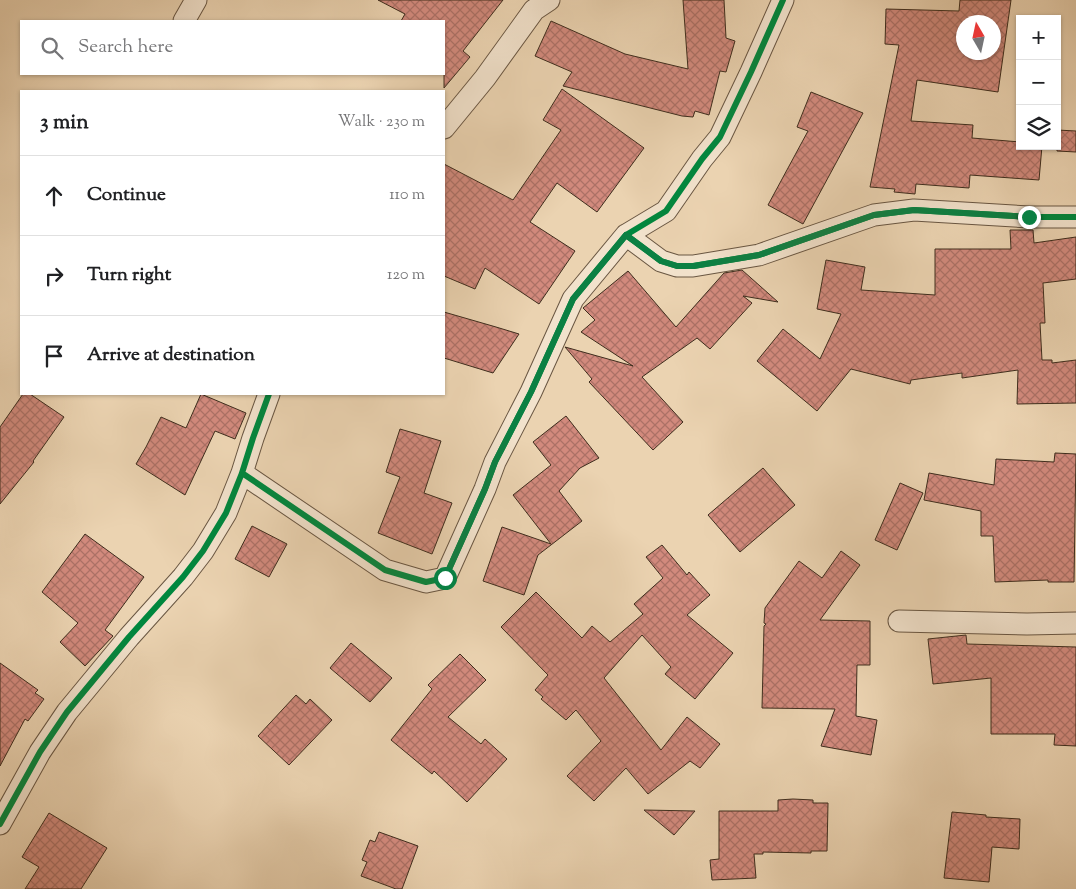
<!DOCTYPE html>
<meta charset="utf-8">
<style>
:root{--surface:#fff;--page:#f2f2f2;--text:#202124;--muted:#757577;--line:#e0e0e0}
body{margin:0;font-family:"Sorts Mill Goudy",serif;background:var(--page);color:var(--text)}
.controls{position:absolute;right:15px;top:15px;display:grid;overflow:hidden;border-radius:0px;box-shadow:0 1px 4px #0004}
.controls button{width:45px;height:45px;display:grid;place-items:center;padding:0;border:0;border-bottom:1px solid var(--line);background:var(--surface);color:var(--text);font:25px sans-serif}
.compass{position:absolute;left:956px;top:15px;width:45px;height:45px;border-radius:50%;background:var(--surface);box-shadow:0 1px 4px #0004;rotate:351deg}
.stop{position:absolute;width:15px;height:15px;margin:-11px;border:4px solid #0b8043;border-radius:50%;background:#fff}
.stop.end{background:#0b8043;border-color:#fff;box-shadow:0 1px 5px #0008}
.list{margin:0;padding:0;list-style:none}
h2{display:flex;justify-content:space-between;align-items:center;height:65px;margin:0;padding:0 20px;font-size:21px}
h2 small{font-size:16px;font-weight:400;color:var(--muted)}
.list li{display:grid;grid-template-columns:32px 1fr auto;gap:15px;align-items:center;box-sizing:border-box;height:80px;padding:0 20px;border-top:1px solid var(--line)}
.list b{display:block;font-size:19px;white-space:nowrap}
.list em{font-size:16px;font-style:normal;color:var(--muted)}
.icon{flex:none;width:28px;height:28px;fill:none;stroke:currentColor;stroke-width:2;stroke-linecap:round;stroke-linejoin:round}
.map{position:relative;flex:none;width:1076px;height:889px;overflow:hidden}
.search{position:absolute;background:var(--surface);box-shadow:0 1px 4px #0004;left:20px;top:20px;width:425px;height:55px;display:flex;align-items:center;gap:12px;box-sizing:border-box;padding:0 18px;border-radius:0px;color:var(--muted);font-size:19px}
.panel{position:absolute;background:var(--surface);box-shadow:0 1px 4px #0004;left:20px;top:90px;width:425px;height:305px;border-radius:0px}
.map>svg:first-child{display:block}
</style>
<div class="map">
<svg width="1076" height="889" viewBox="0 0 1076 889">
<defs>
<pattern id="building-cross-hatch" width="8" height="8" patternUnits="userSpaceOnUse" patternTransform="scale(1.25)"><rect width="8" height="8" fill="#d28a7d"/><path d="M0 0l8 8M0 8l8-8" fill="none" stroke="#ac7166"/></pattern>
</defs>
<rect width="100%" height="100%" fill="#ebd3b1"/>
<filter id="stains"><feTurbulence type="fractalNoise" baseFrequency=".004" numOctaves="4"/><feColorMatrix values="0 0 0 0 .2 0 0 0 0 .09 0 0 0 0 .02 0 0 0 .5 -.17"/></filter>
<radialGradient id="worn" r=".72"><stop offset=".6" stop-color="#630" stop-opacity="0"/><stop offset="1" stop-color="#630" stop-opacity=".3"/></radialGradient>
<!-- building -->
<path fill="url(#building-cross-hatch)" stroke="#3e2d1d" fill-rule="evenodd" d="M 378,0 L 503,0 L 463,51 L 470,57 L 444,88 L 444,21 L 401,21 L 405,14 Z
M 683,0 L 724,0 L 726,38 L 735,41 L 726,72 L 720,71 L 709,115 L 695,111 L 693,117 L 682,116 L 563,86 L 572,72 L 535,56 L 551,21 L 625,54 L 688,69 Z
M 960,0 L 1011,0 L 998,92 L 917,80 L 911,121 L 973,125 L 972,138 L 1020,142 L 1020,146 L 1042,146 L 1039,180 L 970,175 L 969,188 L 916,184 L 915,194 L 894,192 L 895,189 L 870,187 L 899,45 L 885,44 L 886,9 L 959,11 ZM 964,22 L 994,22 L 994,52 L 964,52 Z
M 562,89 L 644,148 L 597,212 L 557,183 L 530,222 L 575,251 L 539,304 L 485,268 L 475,289 L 444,276 L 444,164 L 513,200 L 561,130 L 543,120 Z
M 811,92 L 863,113 L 803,224 L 768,205 L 808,131 L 797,127 Z
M 1057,130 L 1076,131 L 1076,152 L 1057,151 Z
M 1010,230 L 1033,230 L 1034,243 L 1076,237 L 1076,279 L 1043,283 L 1045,323 L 1040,323 L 1042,360 L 1052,360 L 1052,363 L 1076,360 L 1076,403 L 1017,404 L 1018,370 L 962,378 L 962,373 L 911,380 L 910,384 L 851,369 L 817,411 L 757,361 L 783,329 L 820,359 L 841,314 L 817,309 L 826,260 L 865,267 L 861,290 L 935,295 L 935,249 L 1011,249 Z
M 742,270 L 778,302 L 743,296 L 752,303 L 710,349 L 697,338 L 642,377 L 683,422 L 653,450 L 589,382 L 592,379 L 565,347 L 633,366 L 581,332 L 595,320 L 583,308 L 628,271 L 676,327 L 724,273 Z
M 444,312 L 496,327 L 519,334 L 493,373 L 444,358 Z
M 23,394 L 30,394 L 64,417 L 33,461 L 34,462 L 0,504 L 0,427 Z
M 201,394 L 246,413 L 235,439 L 215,431 L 185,495 L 136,464 L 146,447 L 161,417 L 186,428 Z
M 566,416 L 599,458 L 580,468 L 559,491 L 582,521 L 538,555 L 524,595 L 483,581 L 502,527 L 551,544 L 513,495 L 551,465 L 533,442 Z
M 400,429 L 441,441 L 424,493 L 452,503 L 432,554 L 378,533 L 400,477 L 386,472 Z
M 1055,453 L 1076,454 L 1074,582 L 1048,582 L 1048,580 L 995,582 L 993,536 L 981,536 L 981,511 L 924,500 L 929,473 L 994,485 L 996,459 L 1054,462 Z
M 763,468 L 795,505 L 740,552 L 708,515 Z
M 900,483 L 923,493 L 897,550 L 875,540 Z
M 252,526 L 287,544 L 269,577 L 235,559 Z
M 85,534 L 144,577 L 105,630 L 113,636 L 85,666 L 60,642 L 78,623 L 42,592 Z
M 662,545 L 687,575 L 689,572 L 710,595 L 687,615 L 733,653 L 695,699 L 665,674 L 671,667 L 642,635 L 604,678 L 661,750 L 687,717 L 720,744 L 700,768 L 690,761 L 648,794 L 626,768 L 594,801 L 567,776 L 601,741 L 576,710 L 566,720 L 541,699 L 543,697 L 535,690 L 548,675 L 501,627 L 536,592 L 582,638 L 592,626 L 610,642 L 643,614 L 634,604 L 663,578 L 646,557 Z
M 841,551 L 860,565 L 820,620 L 870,621 L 870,665 L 857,665 L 856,716 L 877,720 L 871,755 L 821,746 L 835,709 L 762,708 L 764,626 L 766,624 L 764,623 L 765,608 L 799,561 L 822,578 Z
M 966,635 L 967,644 L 1076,647 L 1076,746 L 1054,745 L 1055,734 L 991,734 L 991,678 L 933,684 L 928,639 Z
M 351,643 L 392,678 L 370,702 L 330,668 Z
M 460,654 L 486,680 L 448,717 L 481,744 L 485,739 L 507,759 L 467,802 L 434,771 L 432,774 L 391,740 L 432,689 L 428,685 Z
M 0,663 L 38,690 L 35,693 L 44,699 L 28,721 L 25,719 L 0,766 Z
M 296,695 L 306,704 L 310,699 L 332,720 L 289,765 L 258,736 Z
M 793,799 L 813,800 L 813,803 L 828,803 L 827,851 L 811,851 L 811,853 L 763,852 L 763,854 L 754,854 L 756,878 L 712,880 L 710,860 L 719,859 L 719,811 L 778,811 L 778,800 Z
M 644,810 L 695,811 L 674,835 Z
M 952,812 L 986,815 L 986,817 L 1020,819 L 1019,849 L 992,847 L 989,882 L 944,878 Z
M 49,813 L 107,848 L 81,889 L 25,889 L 39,867 L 22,857 Z
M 379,832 L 418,846 L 402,889 L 396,889 L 361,876 L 367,862 L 362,860 L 370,840 L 375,842 Z"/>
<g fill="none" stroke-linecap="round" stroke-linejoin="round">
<!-- minor casing -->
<g stroke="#695642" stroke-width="23">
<path id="minor" d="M 184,21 L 196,0
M 444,128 L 485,78 L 534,10 L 549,0
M 626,235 L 661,261 L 677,266 L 693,266 L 759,255 L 874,215 L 914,210 L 1029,217 L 1076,217
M 242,473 L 385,570 L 426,582 L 445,578 L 485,489 L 495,462 L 531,392 L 573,299 L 626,235 L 666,211 L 702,159 L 720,137 L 751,72 L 783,0
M 899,621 L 1027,624 L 1076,623
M 0,824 L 40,752 L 67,712 L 129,637 L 183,577 L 203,551 L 226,513 L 242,473 L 253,438 L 269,394"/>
</g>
<!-- minor -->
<use href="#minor" stroke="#f2e2cc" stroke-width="21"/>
<!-- cycleway casing -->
<g stroke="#f2e2cc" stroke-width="9">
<path id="cycleway" d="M 626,235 L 661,261 L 677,266 L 693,266 L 759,255 L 874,215 L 914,210 L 1029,217 L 1076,217
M 242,473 L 385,570 L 426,582 L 445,578 L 485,489 L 495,462 L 531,392 L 573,299 L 626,235 L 666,211 L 702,159 L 720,137 L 751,72 L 783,0
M 0,824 L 40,752 L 67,712 L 129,637 L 183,577 L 203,551 L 226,513 L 242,473 L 253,438 L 269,394"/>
</g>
<!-- cycleway -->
<use href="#cycleway" stroke="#00873e" stroke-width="6"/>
</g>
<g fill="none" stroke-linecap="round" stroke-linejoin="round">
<!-- route -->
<path stroke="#0b8043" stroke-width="6" d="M 445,578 L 485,489 L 495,462 L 531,392 L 573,299 L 626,235 L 661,261 L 677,266 L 694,266 L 759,255 L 874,215 L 914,210 L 1029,217"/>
</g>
<rect width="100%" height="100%" filter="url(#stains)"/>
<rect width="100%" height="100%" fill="url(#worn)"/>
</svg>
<div class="controls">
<button>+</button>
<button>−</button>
<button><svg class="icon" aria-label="layers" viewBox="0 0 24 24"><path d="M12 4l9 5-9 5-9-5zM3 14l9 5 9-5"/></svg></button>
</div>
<svg class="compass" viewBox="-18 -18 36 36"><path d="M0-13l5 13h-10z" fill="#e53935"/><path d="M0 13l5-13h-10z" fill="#757577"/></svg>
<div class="stop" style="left:445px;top:578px"></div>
<div class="stop end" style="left:1029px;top:217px"></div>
<div class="search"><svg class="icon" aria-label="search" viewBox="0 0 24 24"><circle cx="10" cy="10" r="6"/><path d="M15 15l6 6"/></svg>Search here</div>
<section class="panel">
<h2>3 min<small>Walk · 230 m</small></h2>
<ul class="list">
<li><svg class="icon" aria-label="ahead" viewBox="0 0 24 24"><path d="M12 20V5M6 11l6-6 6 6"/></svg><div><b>Continue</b></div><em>110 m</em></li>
<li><svg class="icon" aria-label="right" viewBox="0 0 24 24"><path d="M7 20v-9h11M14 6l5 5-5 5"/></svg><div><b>Turn right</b></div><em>120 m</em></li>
<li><svg class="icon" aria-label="arrive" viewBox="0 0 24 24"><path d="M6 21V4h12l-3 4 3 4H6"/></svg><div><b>Arrive at destination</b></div></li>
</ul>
</section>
</div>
